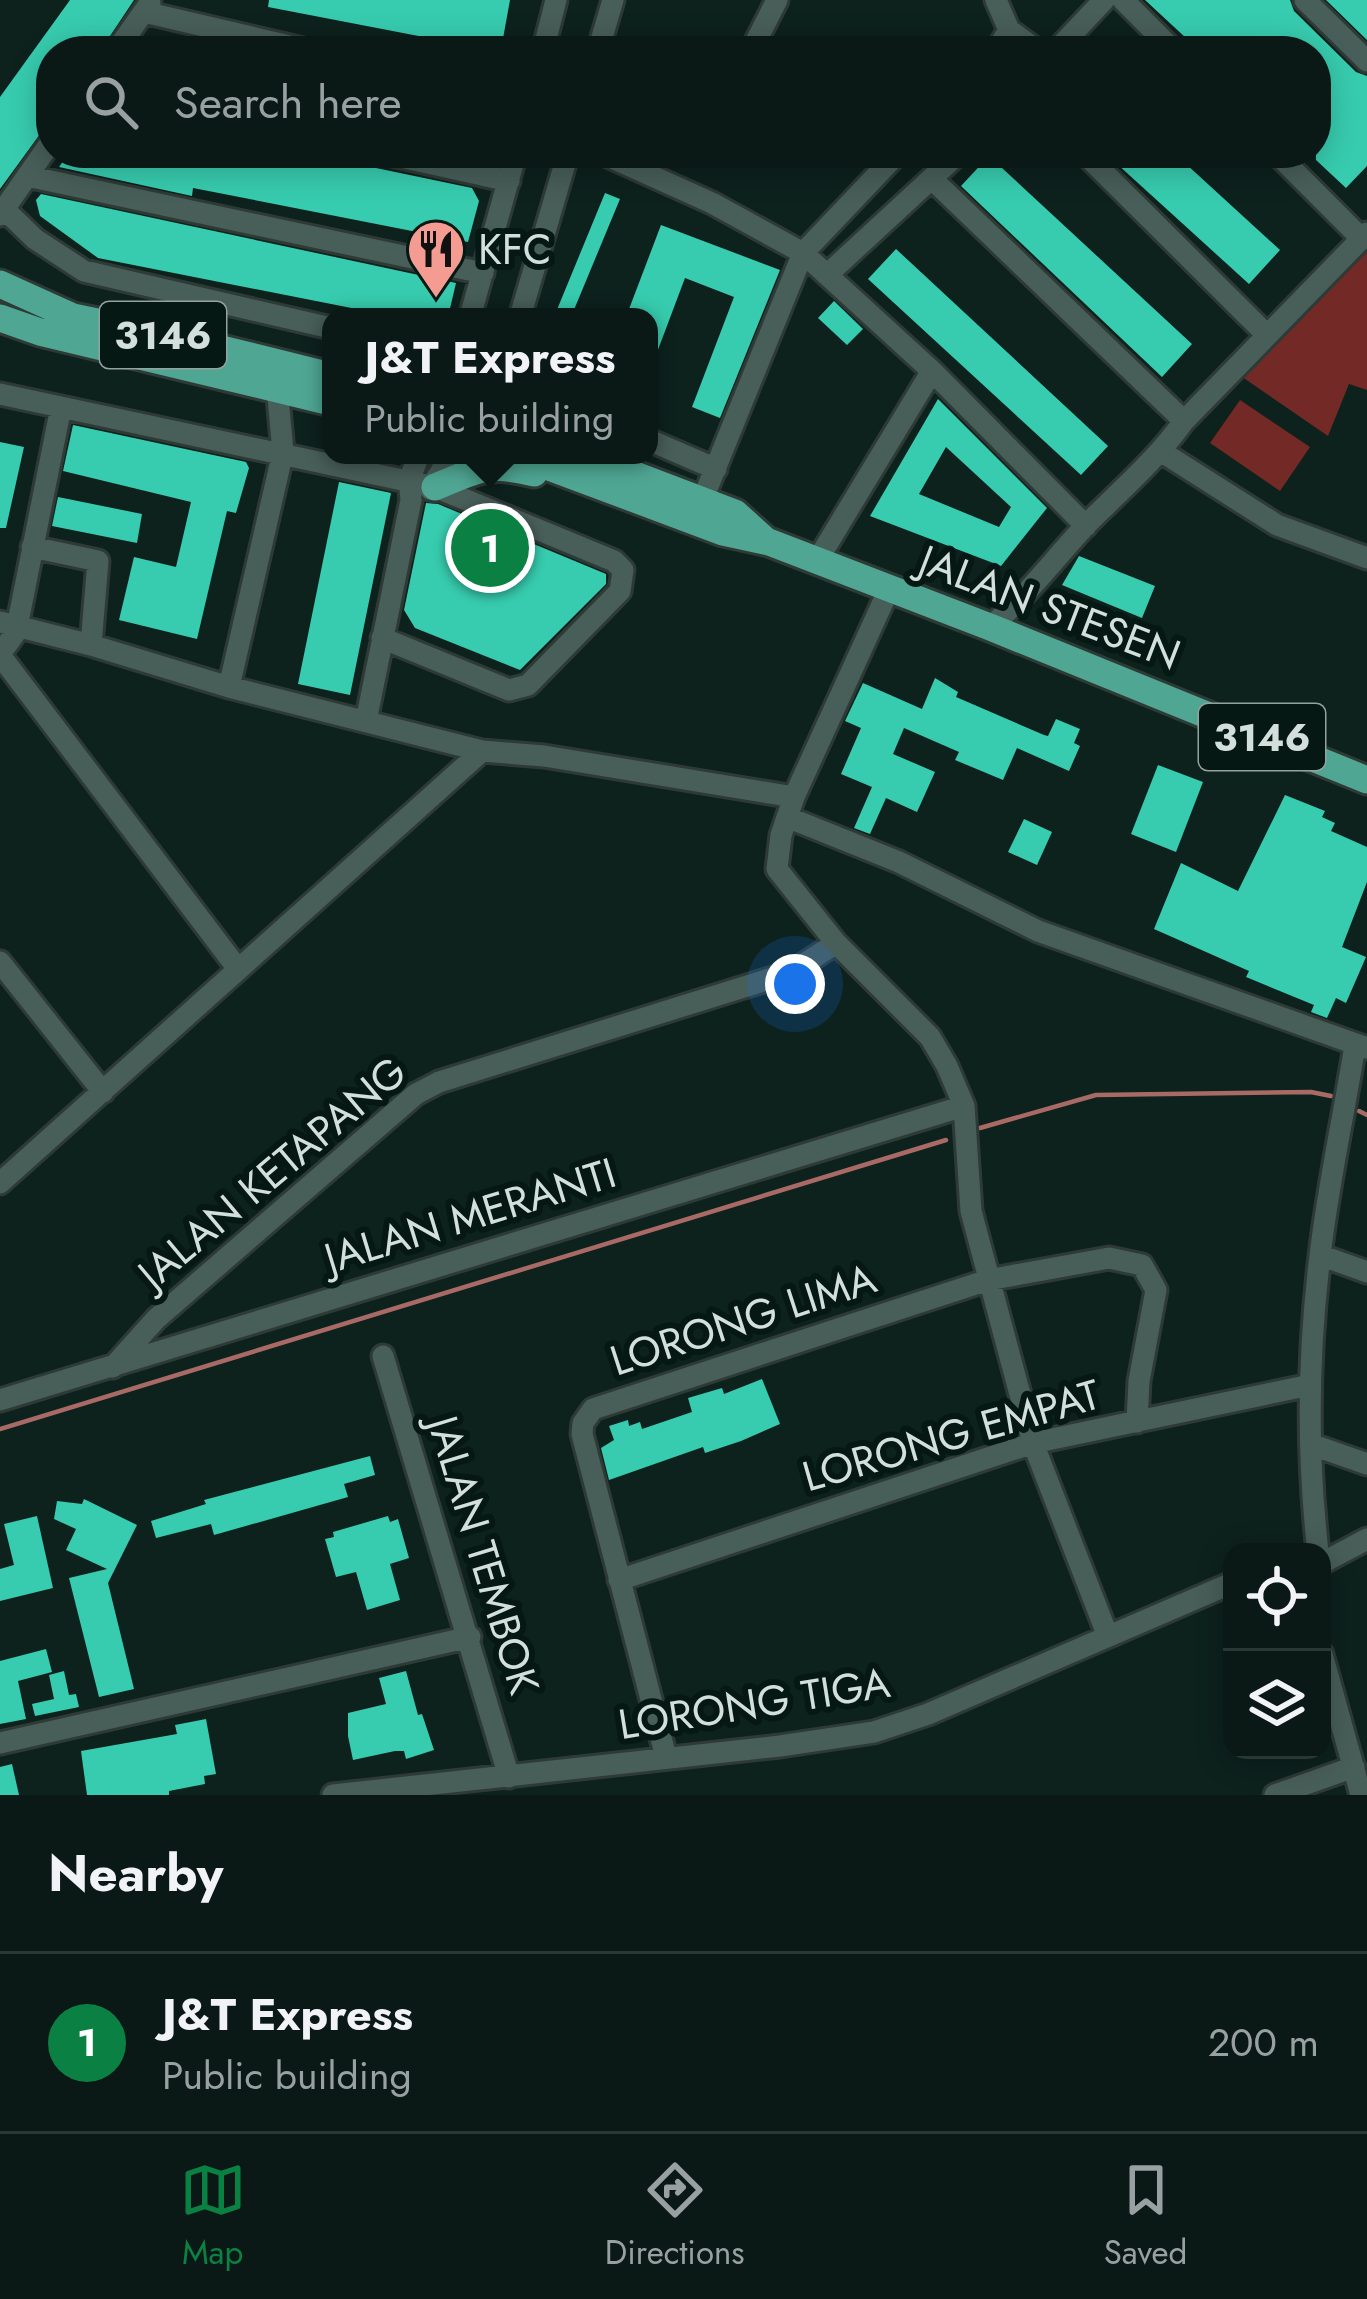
<!DOCTYPE html>
<style>
:root{--surface:#0a1916;--page:#13221f;--text:#f1f3f6;--muted:#99a0a1;--line:#2a3835;--accent:#0b8043}
body{margin:0;font-family:Jost,sans-serif;background:var(--page);color:var(--text)}
.controls{position:absolute;right:36px;bottom:36px;display:grid;overflow:hidden;border-radius:24px;box-shadow:0 6px 30px #0003}
.controls button{width:108px;height:108px;display:grid;place-items:center;padding:0;border:0;border-bottom:3px solid var(--line);background:var(--surface);color:var(--text);font:60px sans-serif}
.you{position:absolute;left:795px;top:984px;width:42px;height:42px;margin:-30px;border:9px solid #fff;border-radius:50%;background:#1a73e8;box-shadow:0 0 0 18px #1a73e833}
.badge{display:grid;place-items:center;width:78px;height:78px;border-radius:50%;background:var(--accent);color:#fff;font-size:39px;font-weight:700}
.pin{position:absolute;translate:-50% -50%;border:6px solid #fff;box-shadow:0 3px 12px #0006}
.popup{position:absolute;left:322px;top:308px;width:336px;height:156px;box-sizing:border-box;display:grid;place-content:center;border-radius:24px;background:var(--surface);filter:drop-shadow(0 3px 9px #0005);font-size:39px;white-space:nowrap;color:var(--muted)}
.popup b{font-size:45px;color:var(--text)}
.popup::after{content:'';position:absolute;left:50%;top:100%;margin-left:-24px;border:24px solid transparent;border-top-color:var(--surface)}
.list{margin:0;padding:0;list-style:none}
h2{display:flex;justify-content:space-between;align-items:center;height:156px;margin:0;padding:0 48px;font-size:51px}
h2 small{font-size:39px;font-weight:400;color:var(--muted)}
.list li{display:grid;grid-template-columns:78px 1fr auto;gap:36px;align-items:center;box-sizing:border-box;height:180px;padding:0 48px;border-top:3px solid var(--line)}
.list b{display:block;font-size:45px;white-space:nowrap}
.list p{margin:0;font-size:39px;white-space:nowrap;color:var(--muted)}
.list em{font-size:39px;font-style:normal;color:var(--muted)}
.icon{flex:none;width:66px;height:66px;fill:none;stroke:currentColor;stroke-width:2;stroke-linecap:round;stroke-linejoin:round}
.map{position:relative;flex:none;width:1367px;height:1795px;overflow:hidden}
.search{position:absolute;background:var(--surface);box-shadow:0 6px 30px #0003;left:36px;right:36px;top:36px;height:132px;display:flex;align-items:center;gap:30px;box-sizing:border-box;padding:0 42px;border-radius:48px;color:var(--muted);font-size:45px}
.sheet{height:336px;background:var(--surface)}
nav{display:flex;justify-content:space-around;align-items:center;box-sizing:border-box;height:168px;border-top:3px solid var(--line);background:var(--surface);font-size:33px;color:var(--muted)}
nav a{display:grid;justify-items:center;gap:6px}
nav .on{color:var(--accent)}
.map>svg:first-child{display:block}
</style>
<div class="map">
<svg width="1367" height="1795" viewBox="0 0 1367 1795">
<rect width="100%" height="100%" fill="#0d211d"/>
<!-- green -->
<path fill="#732925" d="M 1367,225 L 1367,390 L 1349,384 L 1328,436 L 1229,368 Z
M 1240,400 L 1310,447 L 1280,491 L 1210,443 Z"/>
<g fill="none" stroke-linecap="round" stroke-linejoin="round">
<!-- stream -->
<path stroke="#a96a65" stroke-width="4.5" d="M 1359,1111 L 1367,1115
M 980,1128 L 1096,1095 L 1311,1092 L 1331,1096
M 0,1429 L 946,1140"/>
</g>
<!-- building -->
<path fill="#37ccaf" fill-rule="evenodd" d="M 70,0 L 134,0 L 100,51 L 51,51 L 51,119 L 0,189 L 0,97 Z
M 269,0 L 510,0 L 502,44 L 488,41 L 486,49 L 268,7 Z
M 1145,0 L 1290,0 L 1294,11 L 1356,72 L 1367,76 L 1367,166 L 1346,188 L 1316,160 L 1316,51 L 1200,51 Z
M 1326,0 L 1367,0 L 1367,40 Z
M 69,153 L 304,153 L 472,188 L 479,201 L 468,242 L 193,188 L 192,196 L 59,167 Z
M 1105,153 L 1174,153 L 1280,250 L 1249,284 Z
M 989,156 L 1192,344 L 1162,377 L 961,186 Z
M 605,193 L 620,199 L 571,317 L 554,317 Z
M 41,194 L 456,283 L 448,317 L 397,317 L 98,258 L 40,216 L 36,200 Z
M 661,225 L 780,270 L 720,418 L 692,407 L 734,297 L 685,278 L 650,371 L 649,317 L 626,317 Z
M 896,249 L 1108,446 L 1081,475 L 868,279 Z
M 834,301 L 863,329 L 847,345 L 818,318 Z
M 938,399 L 1047,508 L 1001,566 L 870,516 ZM 946,447 L 1011,507 L 999,527 L 919,494 Z
M 73,425 L 246,462 L 249,468 L 236,513 L 227,511 L 197,639 L 119,620 L 134,557 L 176,567 L 191,502 L 63,471 Z
M 0,442 L 24,447 L 6,528 L 0,528 Z
M 339,482 L 391,493 L 350,695 L 298,684 Z
M 58,497 L 142,514 L 137,543 L 52,526 Z
M 426,503 L 438,504 L 606,574 L 606,584 L 520,670 L 415,628 L 404,610 Z
M 1079,556 L 1155,586 L 1142,618 L 1062,585 Z
M 935,678 L 958,692 L 956,697 L 1044,735 L 1048,736 L 1056,719 L 1080,729 L 1074,743 L 1080,746 L 1069,771 L 1017,748 L 1003,780 L 955,760 L 959,752 L 904,728 L 893,754 L 935,772 L 917,812 L 886,798 L 870,834 L 854,828 L 872,787 L 841,774 L 861,728 L 845,721 L 863,683 L 922,709 Z
M 1158,765 L 1203,782 L 1176,852 L 1131,834 Z
M 1285,795 L 1325,811 L 1322,817 L 1335,823 L 1331,831 L 1367,847 L 1367,882 L 1342,947 L 1366,957 L 1346,1003 L 1336,998 L 1327,1018 L 1311,1012 L 1314,1005 L 1246,977 L 1249,971 L 1154,929 L 1181,863 L 1238,891 Z
M 1024,819 L 1052,832 L 1037,865 L 1008,852 Z
M 762,1379 L 780,1424 L 741,1441 L 705,1453 L 703,1447 L 609,1480 L 601,1448 L 614,1440 L 609,1426 L 628,1420 L 629,1426 L 640,1422 L 642,1429 L 692,1412 L 688,1398 L 722,1388 L 724,1394 Z
M 370,1456 L 375,1475 L 344,1484 L 348,1497 L 214,1535 L 211,1524 L 156,1538 L 151,1521 L 206,1504 L 204,1500 Z
M 84,1499 L 137,1525 L 108,1583 L 134,1689 L 99,1697 L 69,1578 L 107,1569 L 66,1550 L 76,1529 L 54,1519 L 57,1501 L 82,1504 Z
M 37,1516 L 53,1588 L 0,1601 L 0,1569 L 14,1565 L 4,1524 Z
M 388,1516 L 390,1522 L 398,1519 L 409,1558 L 390,1564 L 400,1600 L 367,1610 L 356,1572 L 336,1577 L 325,1539 L 334,1537 L 333,1532 Z
M 46,1649 L 52,1672 L 18,1681 L 26,1719 L 0,1724 L 0,1661 Z
M 64,1671 L 69,1695 L 76,1694 L 79,1707 L 35,1716 L 32,1704 L 54,1699 L 49,1675 Z
M 406,1671 L 418,1715 L 422,1714 L 434,1750 L 406,1759 L 404,1751 L 395,1751 L 353,1760 L 348,1736 L 348,1713 L 386,1704 L 379,1678 Z
M 206,1719 L 216,1774 L 204,1776 L 205,1784 L 169,1791 L 169,1795 L 87,1795 L 81,1751 L 177,1734 L 175,1725 Z
M 12,1764 L 19,1795 L 0,1795 L 0,1767 Z"/>
<g fill="none" stroke-linecap="round" stroke-linejoin="round">
<!-- minor casing -->
<g stroke="#2e3a36" stroke-width="27">
<path id="minor" d="M 1123,0 L 1174,51
M 1305,0 L 1367,61
M 144,12 L 311,51
M 1009,30 L 1038,51
M 116,51 L 150,3
M 543,51 L 556,0
M 598,51 L 613,0
M 751,51 L 777,0
M 996,51 L 1009,30 L 996,0
M 1056,51 L 1104,0
M 383,153 L 509,181
M 601,153 L 712,203 L 803,253 L 932,371 L 1086,526
M 1084,153 L 1267,335
M 1276,153 L 1362,239
M 27,176 L 483,273
M 932,179 L 1184,421
M 4,209 L 35,239 L 84,271 L 331,328
M 0,215 L 51,142
M 828,274 L 959,153
M 470,317 L 516,153
M 520,317 L 568,153
M 0,394 L 435,487 L 614,561 L 623,570 L 620,591 L 528,685 L 509,690 L 382,638
M 649,440 L 716,469
M 1162,452 L 1277,525 L 1367,558
M 430,489 L 451,455
M 702,501 L 803,253 L 898,153
M 32,547 L 98,561 L 91,645
M 817,561 L 932,371
M 889,589 L 794,797 L 781,835 L 777,869 L 836,943 L 930,1037 L 947,1066 L 964,1106 L 971,1211 L 1033,1443 L 1107,1634
M 0,622 L 91,645 L 229,687 L 482,751 L 544,756 L 794,797
M 990,627 C 1027,596 1054,559 1087,524 C 1121,490 1156,460 1184,421 L 1367,233
M 0,654 L 16,632 L 61,407
M 0,655 L 238,969
M 229,687 L 283,452 L 277,387
M 366,721 L 411,500 L 409,480 L 419,455
M 787,817 L 899,862 L 1038,931 L 1367,1048
M 0,962 L 103,1092
M 0,1183 L 482,751
M 1320,1255 L 1367,1272
M 383,1356 L 509,1777
M 113,1367 L 156,1319 L 416,1094 L 439,1082 L 792,972 L 836,943
M 0,1400 L 964,1106
M 1313,1445 L 1367,1464
M 1318,1552 C 1307,1455 1308,1353 1320,1256 C 1328,1185 1344,1115 1355,1045
M 1322,1563 L 1367,1539
M 619,1580 L 1033,1443 L 1310,1385
M 1322,1654 L 1361,1795
M 0,1743 L 470,1637
M 666,1757 L 582,1434 L 583,1423 L 593,1409 L 988,1280 L 1109,1258 L 1142,1265 L 1156,1290 L 1139,1381 L 1137,1422
M 333,1795 L 780,1746 L 874,1732 L 928,1714 L 1232,1583
M 1275,1795 L 1354,1767"/>
</g>
<!-- major casing -->
<g stroke="#2e3a36" stroke-width="33">
<path id="major" d="M 0,284 L 73,317 L 185,340 L 331,376
M 0,318 L 40,332 L 331,402
M 517,455 L 723,532 L 769,542 L 990,627 L 1367,780
M 583,455 L 735,513 L 765,540
M 435,487 C 477,470 488,461 534,473"/>
</g>
<!-- minor -->
<use href="#minor" stroke="#485e58" stroke-width="21"/>
<!-- major -->
<use href="#major" stroke="#4fa693" stroke-width="27"/>
</g>
<!-- icons -->
<defs>
<g id="restaurant-pin" transform="scale(3)"><path d="M0 17L-7.5 6A9.5 9.5 0 1 1 7.5 6Z" fill="#f59c92" stroke="#051814"/><path d="M-5-6h1v4h1v-4h1v4h1v-4h1v5L-1.5 .5V6h-2V.5L-5-1ZM5-6V6H3V1.5H1.5Q1.5-4 5-6Z" fill="#111"/></g>
</defs>
<g fill-rule="evenodd">
<use href="#restaurant-pin" x="436" y="249"/>
</g>
<g text-anchor="middle" stroke-width="12" stroke-linejoin="round" paint-order="stroke">
<!-- shield labels -->
<g fill="#051814" stroke="#94a39f" stroke-width="3">
<rect x="100" y="302" width="126" height="66" rx="9"/>
<rect x="1199" y="704" width="126" height="66" rx="9"/>
</g>
<g font-size="39" font-weight="bold" fill="#d2dfdb">
<text x="163" y="349">3146</text>
<text x="1262" y="751">3146</text>
</g>
<!-- poi labels -->
<g font-size="42" fill="#d2dfdb" stroke="#051814" text-anchor="start">
<text x="478" y="264">KFC</text>
</g>
<!-- street labels -->
<g font-size="42" fill="#d2dfdb" stroke="#051814">
<text transform="translate(1050 607) rotate(21)" y="15">JALAN STESEN</text>
<text transform="translate(272 1172) rotate(-40)" y="15">JALAN KETAPANG</text>
<text transform="translate(470 1215) rotate(-17)" y="15">JALAN MERANTI</text>
<text transform="translate(743 1319) rotate(-18)" y="15">LORONG LIMA</text>
<text transform="translate(951 1435) rotate(-16)" y="15">LORONG EMPAT</text>
<text transform="translate(484 1555) rotate(73)" y="15">JALAN TEMBOK</text>
<text transform="translate(754 1703) rotate(-9)" y="15">LORONG TIGA</text>
</g>
</g>
</svg>
<div class="controls">
<button><svg class="icon" aria-label="locate" viewBox="0 0 24 24"><circle cx="12" cy="12" r="6"/><path d="M12 2v4M12 18v4M2 12h4M18 12h4"/></svg></button>
<button><svg class="icon" aria-label="layers" viewBox="0 0 24 24"><path d="M12 4l9 5-9 5-9-5zM3 14l9 5 9-5"/></svg></button>
</div>
<div class="you"></div>
<div class="pin badge" style="left:490px;top:548px">1</div>
<div class="popup"><b>J&amp;T Express</b>Public building</div>
<div class="search"><svg class="icon" aria-label="search" viewBox="0 0 24 24"><circle cx="10" cy="10" r="6"/><path d="M15 15l6 6"/></svg>Search here</div>
</div>
<section class="sheet">
<h2>Nearby<small></small></h2>
<ul class="list">
<li><span class="badge">1</span><div><b>J&amp;T Express</b><p>Public building</p></div><em>200 m</em></li>
</ul>
</section>
<nav>
<a class="on"><svg class="icon" aria-label="map" viewBox="0 0 24 24"><path d="M3 6l6-2 6 2 6-2v14l-6 2-6-2-6 2zM9 4v14M15 6v14"/></svg>Map</a>
<a><svg class="icon" aria-label="directions" viewBox="0 0 24 24"><path d="M12 3l9 9-9 9-9-9zM9 14v-3h6M13 9l2 2-2 2"/></svg>Directions</a>
<a><svg class="icon" aria-label="saved" viewBox="0 0 24 24"><path d="M7 4h10v16l-5-4-5 4z"/></svg>Saved</a>
</nav>
